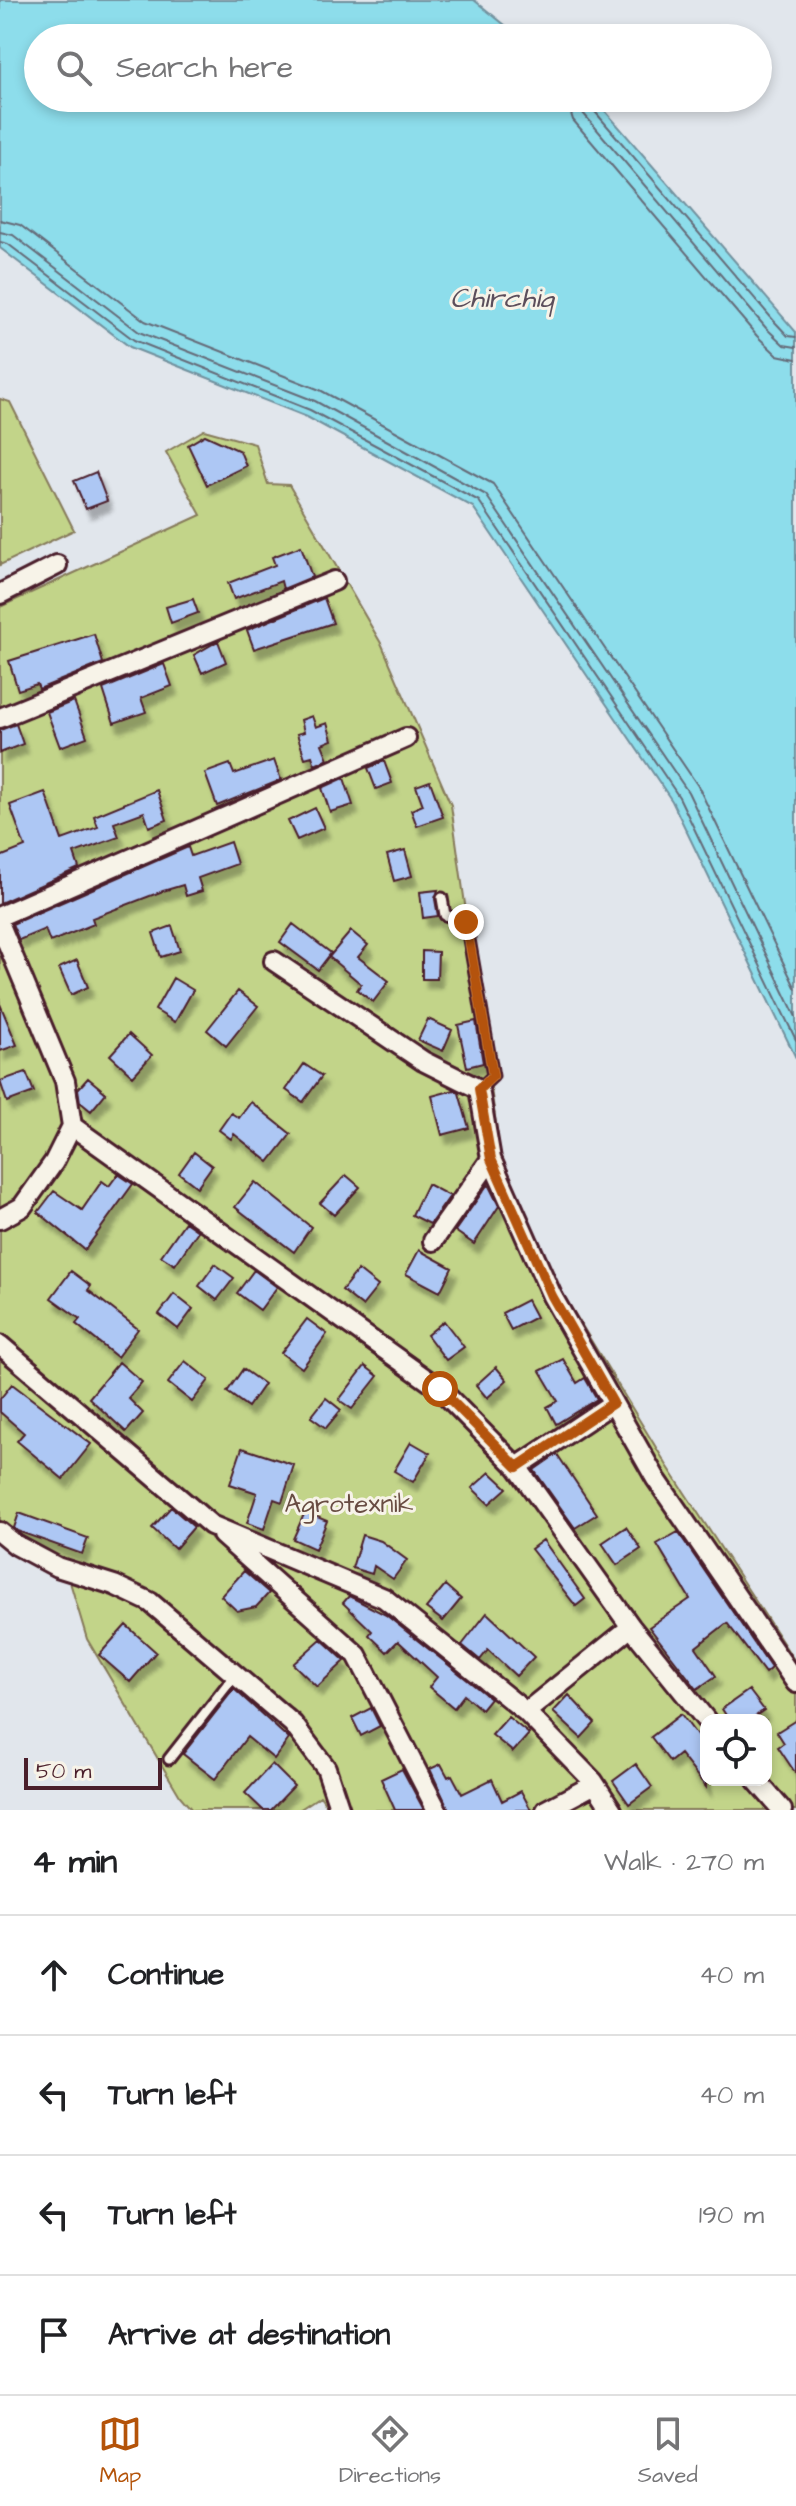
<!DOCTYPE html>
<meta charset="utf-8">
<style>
:root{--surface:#fff;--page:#f2f2f2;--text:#202124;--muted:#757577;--line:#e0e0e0;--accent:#b45309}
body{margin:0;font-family:"Architects Daughter",sans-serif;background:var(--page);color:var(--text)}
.controls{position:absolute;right:24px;bottom:24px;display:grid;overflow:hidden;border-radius:16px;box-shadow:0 4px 12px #0003}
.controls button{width:72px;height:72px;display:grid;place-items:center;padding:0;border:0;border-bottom:2px solid var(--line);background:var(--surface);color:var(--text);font:40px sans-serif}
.scale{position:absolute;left:24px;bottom:20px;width:138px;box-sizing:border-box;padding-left:8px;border:4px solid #4a1f2b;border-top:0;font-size:22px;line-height:28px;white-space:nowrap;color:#4a1f2b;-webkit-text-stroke:6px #f7f3e8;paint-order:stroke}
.stop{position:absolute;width:24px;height:24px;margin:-18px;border:6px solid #b45309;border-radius:50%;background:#fff}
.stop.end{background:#b45309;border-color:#fff;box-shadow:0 2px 8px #0008}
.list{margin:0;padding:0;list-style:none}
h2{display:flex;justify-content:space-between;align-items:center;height:104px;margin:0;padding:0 32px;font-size:34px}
h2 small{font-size:26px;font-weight:400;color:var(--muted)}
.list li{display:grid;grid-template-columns:52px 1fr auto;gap:24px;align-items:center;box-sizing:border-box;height:120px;padding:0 32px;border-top:2px solid var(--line)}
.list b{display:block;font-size:30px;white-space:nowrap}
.list em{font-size:26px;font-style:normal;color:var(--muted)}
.icon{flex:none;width:44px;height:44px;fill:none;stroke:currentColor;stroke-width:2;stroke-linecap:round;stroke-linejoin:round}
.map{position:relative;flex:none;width:796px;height:1810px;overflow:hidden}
.search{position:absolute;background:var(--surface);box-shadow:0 4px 12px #0003;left:24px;right:24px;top:24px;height:88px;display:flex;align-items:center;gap:20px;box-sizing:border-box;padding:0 28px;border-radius:44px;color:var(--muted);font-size:30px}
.sheet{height:584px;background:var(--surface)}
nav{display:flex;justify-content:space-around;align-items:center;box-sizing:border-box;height:112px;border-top:2px solid var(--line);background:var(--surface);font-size:22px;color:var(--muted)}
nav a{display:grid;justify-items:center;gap:4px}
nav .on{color:var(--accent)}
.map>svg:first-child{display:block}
</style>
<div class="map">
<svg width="796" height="1810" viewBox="0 0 796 1810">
<defs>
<filter id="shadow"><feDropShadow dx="5" dy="9" stdDeviation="2" flood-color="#0004"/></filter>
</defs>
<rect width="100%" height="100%" fill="#e1e6ec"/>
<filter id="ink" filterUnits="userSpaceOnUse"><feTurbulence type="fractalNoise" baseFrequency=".0125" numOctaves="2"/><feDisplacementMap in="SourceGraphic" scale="16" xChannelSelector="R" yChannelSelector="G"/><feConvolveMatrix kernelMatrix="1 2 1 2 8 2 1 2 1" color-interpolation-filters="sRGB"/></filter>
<g filter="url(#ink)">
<!-- green -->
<path fill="#c2d489" stroke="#867a5a" stroke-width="2" fill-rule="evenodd" d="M 0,399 L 10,402 L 74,530 L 0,565 Z
M 204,430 L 255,444 L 268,484 L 289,485 L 382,645 L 451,805 L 507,1202 L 666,1464 L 796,1663 L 796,1810 L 330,1810 L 320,1796 L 299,1810 L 192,1810 L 180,1796 L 87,1639 L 64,1562 L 0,1522 L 0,607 L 201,515 L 166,452 ZM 706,1720 L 766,1720 L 766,1780 L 706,1780 Z"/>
<!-- water -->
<path fill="#8dddeb" stroke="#72919e" stroke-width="2" d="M 0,0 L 474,0 L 521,38 L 38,38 L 38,98 L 594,98 L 796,332 L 796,1058 L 672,801 L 473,507 L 307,417 L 130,347 L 0,248 Z"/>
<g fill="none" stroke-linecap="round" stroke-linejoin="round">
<!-- shore -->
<path stroke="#656b78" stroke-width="2" d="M 566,98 L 573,120 L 757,336 L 777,355 L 796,359
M 578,98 L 583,113 L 766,328 L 784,345 L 796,347
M 589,98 L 591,107 L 774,321 L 788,336 L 796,337
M 0,220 L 20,225 L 145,321 L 320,390 L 493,484 L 698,786 L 796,989
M 0,232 L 13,235 L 139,332 L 315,401 L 486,495 L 688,792 L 796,1017
M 0,242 L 8,244 L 134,340 L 310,410 L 479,501 L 679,797 L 796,1040"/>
</g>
<!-- building -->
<path fill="#adc7f4" stroke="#4a1f2b" stroke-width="2" filter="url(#shadow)" d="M 205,435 L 240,451 L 246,466 L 207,485 L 188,445 Z
M 96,472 L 107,501 L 86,509 L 74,481 Z
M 301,546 L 312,577 L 283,589 L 281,581 L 234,599 L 228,583 L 275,565 L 272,557 Z
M 324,598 L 333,623 L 254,649 L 247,630 Z
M 193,599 L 198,613 L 171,623 L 166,607 Z
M 94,634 L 103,663 L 39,689 L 37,684 L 18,690 L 9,661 Z
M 218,641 L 226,662 L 202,673 L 194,655 Z
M 164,664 L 172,686 L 141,698 L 146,712 L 114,723 L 103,689 Z
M 74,701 L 87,737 L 60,747 L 47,712 Z
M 312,716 L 316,727 L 327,723 L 332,740 L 322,744 L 328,759 L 315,765 L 312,756 L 305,758 L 297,734 L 304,732 L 301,720 Z
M 16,724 L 23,744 L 0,753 L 0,730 Z
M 274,760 L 281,780 L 217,806 L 205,773 L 230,764 L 234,774 Z
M 384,761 L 392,783 L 376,789 L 368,768 Z
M 344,778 L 353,805 L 330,812 L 322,788 Z
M 430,781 L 443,817 L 417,826 L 411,810 L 423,805 L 416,786 Z
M 157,790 L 167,820 L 149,827 L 144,812 L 114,823 L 119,837 L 74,853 L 79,868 L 0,903 L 0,857 L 25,847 L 10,805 L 45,792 L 62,840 L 98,827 L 94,816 Z
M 315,808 L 324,828 L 297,840 L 288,821 Z
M 230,842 L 237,864 L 198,878 L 202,891 L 186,896 L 183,885 L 163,891 L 92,918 L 94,924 L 50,942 L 45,929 L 19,940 L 12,924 L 188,847 L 191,856 Z
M 405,850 L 412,876 L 394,881 L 387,855 Z
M 438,890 L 435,899 L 438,916 L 423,918 L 420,892 Z
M 293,924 L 331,953 L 318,970 L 280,942 Z
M 172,926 L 180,951 L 161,957 L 153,933 Z
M 351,931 L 368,945 L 358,957 L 389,981 L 373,1002 L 357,990 L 361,984 L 329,957 Z
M 422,951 L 438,952 L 437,979 L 422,979 Z
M 77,960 L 88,987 L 71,995 L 59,968 Z
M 173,978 L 193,990 L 175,1022 L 155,1010 Z
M 238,991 L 258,1006 L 226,1046 L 207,1030 Z
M 0,1004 L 17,1045 L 0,1051 Z
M 428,1019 L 452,1030 L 443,1051 L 418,1040 Z
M 476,1021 L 483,1063 L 467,1067 L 458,1025 Z
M 129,1034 L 152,1055 L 133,1076 L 110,1055 Z
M 304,1064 L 322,1076 L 303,1102 L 286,1090 Z
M 26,1072 L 34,1092 L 7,1102 L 0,1081 Z
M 88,1078 L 106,1093 L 91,1111 L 80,1102 L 78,1089 Z
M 454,1090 L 459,1093 L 469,1128 L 442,1135 L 432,1096 Z
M 251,1102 L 291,1134 L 269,1162 L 234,1134 L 231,1139 L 219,1130 L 231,1113 L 239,1118 Z
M 194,1152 L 212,1166 L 197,1187 L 179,1173 Z
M 118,1174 L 133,1184 L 85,1250 L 38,1212 L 54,1191 L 82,1210 L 102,1181 L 109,1186 Z
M 346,1175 L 360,1187 L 334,1215 L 320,1203 Z
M 255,1182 L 311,1227 L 294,1252 L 235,1207 Z
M 427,1184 L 450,1196 L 430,1224 L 412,1215 Z
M 488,1184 L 499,1206 L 474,1244 L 455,1231 Z
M 185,1222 L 198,1231 L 175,1265 L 161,1256 Z
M 419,1250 L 452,1268 L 440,1292 L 406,1274 Z
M 215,1264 L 234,1278 L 217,1300 L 199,1286 Z
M 254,1270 L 277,1287 L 260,1310 L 237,1293 Z
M 358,1270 L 378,1286 L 362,1306 L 342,1290 Z
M 71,1271 L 91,1286 L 88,1290 L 138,1329 L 117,1357 L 76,1324 L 80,1319 L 51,1298 Z
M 174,1294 L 193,1309 L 178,1329 L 159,1314 Z
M 527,1300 L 536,1317 L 511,1330 L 502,1313 Z
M 307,1319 L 327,1334 L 302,1368 L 281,1353 Z
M 444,1321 L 464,1347 L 446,1360 L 427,1335 Z
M 563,1359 L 577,1383 L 585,1378 L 597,1399 L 556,1424 L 547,1407 L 558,1401 L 540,1371 Z
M 185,1361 L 209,1380 L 192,1402 L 168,1383 Z
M 119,1362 L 142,1382 L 128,1398 L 143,1413 L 126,1432 L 89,1398 Z
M 365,1366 L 378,1376 L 352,1409 L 339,1400 Z
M 496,1367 L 507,1380 L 487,1398 L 476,1385 Z
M 243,1369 L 264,1384 L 248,1407 L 227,1392 Z
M 12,1384 L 91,1444 L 63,1479 L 17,1441 L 24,1433 L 0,1412 L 0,1399 Z
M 326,1398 L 341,1410 L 326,1428 L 311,1417 Z
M 411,1442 L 430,1453 L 413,1482 L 394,1471 Z
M 242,1448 L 294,1465 L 282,1502 L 274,1499 L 264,1529 L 247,1523 L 257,1493 L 230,1484 Z
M 557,1454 L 597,1514 L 575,1528 L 534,1470 Z
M 490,1472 L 507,1488 L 489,1504 L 472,1488 Z
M 171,1507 L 194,1527 L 175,1549 L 152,1528 Z
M 305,1512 L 327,1521 L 315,1549 L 293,1539 Z
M 19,1513 L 88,1538 L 82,1554 L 17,1531 L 14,1528 Z
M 626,1527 L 641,1549 L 617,1565 L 602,1543 Z
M 678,1532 L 771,1668 L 765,1673 L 727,1623 L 696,1647 L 716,1676 L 697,1689 L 649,1627 L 690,1599 L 657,1544 Z
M 362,1535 L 381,1541 L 407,1560 L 393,1579 L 374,1566 L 372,1574 L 352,1568 Z
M 543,1540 L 585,1599 L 576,1606 L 531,1549 Z
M 244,1571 L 269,1593 L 256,1607 L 237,1611 L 221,1596 Z
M 445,1585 L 461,1599 L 443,1621 L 426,1608 Z
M 349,1596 L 386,1615 L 490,1698 L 481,1709 L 464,1695 L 454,1708 L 429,1687 L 437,1677 L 398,1641 L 387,1652 L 369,1635 L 372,1631 L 343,1603 Z
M 487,1613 L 534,1657 L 516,1676 L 488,1650 L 480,1660 L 462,1645 Z
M 126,1625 L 156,1652 L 130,1682 L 99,1655 Z
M 321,1639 L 345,1661 L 317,1687 L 293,1664 Z
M 234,1689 L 289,1739 L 274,1759 L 247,1737 L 215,1779 L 183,1754 Z
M 749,1690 L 764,1710 L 750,1720 L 729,1720 L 722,1709 Z
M 569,1695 L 595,1723 L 581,1738 L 553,1712 Z
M 371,1708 L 380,1726 L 361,1736 L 352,1718 Z
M 681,1714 L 706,1748 L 706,1787 L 680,1754 L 670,1762 L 651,1737 Z
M 508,1717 L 529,1734 L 513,1752 L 492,1735 Z
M 796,1720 L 796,1774 L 778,1747 L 784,1743 L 777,1732 Z
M 272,1764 L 294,1786 L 271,1810 L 263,1810 L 245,1793 Z
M 441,1764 L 448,1777 L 452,1775 L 462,1794 L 492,1779 L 502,1801 L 521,1791 L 531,1810 L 449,1810 L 430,1769 Z
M 636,1764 L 652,1787 L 629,1804 L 613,1781 Z
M 402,1769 L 424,1810 L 395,1810 L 381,1779 Z"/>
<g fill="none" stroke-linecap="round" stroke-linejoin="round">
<!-- service casing -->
<g stroke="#4a1f2b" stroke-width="15">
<path id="service" d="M 442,898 L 445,915 L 466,922 L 493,1076 L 479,1089
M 169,1759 L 235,1675"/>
</g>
<!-- minor casing -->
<g stroke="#4a1f2b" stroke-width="24">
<path id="minor" d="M 0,594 L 57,565
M 0,718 L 334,581
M 0,916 L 406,738
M 0,925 L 65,1081 L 72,1126 L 54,1162 L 22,1207 L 0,1219
M 274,961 L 423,1061 L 479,1089 L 491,1159 L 552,1296 L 656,1479 L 796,1683
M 72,1126 L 440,1389 L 517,1467 L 631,1627 L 706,1720
M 433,1241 L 491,1159
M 0,1345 L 211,1525 L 384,1598 L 526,1712 L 593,1781 L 612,1810
M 517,1467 L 613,1403
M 0,1532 L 16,1545 L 57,1567 L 114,1585 L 150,1602 L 293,1724 L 326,1768 L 340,1810
M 222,1535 L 357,1655 L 437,1810
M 526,1712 L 631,1627
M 756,1780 L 782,1810
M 546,1810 L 595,1784"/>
</g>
<!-- service -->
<use href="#service" stroke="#f7f3e8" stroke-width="9"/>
<!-- minor -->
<use href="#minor" stroke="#f7f3e8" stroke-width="18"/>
</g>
</g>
<g fill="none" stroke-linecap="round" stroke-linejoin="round" filter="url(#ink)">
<!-- route -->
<path stroke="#b45309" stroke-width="10" d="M 440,1389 L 517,1467 L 613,1403 L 552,1296 L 491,1159 L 479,1089 L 493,1076 L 466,922"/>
</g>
<g text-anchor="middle" stroke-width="6" stroke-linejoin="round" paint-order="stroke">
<!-- park labels -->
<g font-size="26" fill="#684c42" stroke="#f7f3e8">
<text x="349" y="1512">Agrotexnik</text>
</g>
<!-- water labels -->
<g font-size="28" font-style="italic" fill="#5b4e5b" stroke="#f7f3e8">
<text x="502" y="307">Chirchiq</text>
</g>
</g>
</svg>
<div class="controls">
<button><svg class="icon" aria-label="locate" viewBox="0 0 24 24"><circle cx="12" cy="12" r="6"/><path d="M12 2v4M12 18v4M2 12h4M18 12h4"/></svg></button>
</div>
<div class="scale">50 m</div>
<div class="stop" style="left:440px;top:1389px"></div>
<div class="stop end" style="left:466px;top:922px"></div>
<div class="search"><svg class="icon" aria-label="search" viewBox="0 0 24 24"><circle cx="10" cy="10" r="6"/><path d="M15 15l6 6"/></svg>Search here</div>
</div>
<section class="sheet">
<h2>4 min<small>Walk · 270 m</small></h2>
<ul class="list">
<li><svg class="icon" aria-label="ahead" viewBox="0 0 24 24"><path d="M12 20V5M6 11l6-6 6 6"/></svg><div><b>Continue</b></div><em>40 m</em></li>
<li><svg class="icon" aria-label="left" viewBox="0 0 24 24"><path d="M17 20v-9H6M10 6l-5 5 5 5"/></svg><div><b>Turn left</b></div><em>40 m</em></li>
<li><svg class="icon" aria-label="left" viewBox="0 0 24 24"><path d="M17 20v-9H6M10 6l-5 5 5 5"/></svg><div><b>Turn left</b></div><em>190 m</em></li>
<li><svg class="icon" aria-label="arrive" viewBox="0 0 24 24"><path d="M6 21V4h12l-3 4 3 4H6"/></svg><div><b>Arrive at destination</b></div></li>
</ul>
</section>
<nav>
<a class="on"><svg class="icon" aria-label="map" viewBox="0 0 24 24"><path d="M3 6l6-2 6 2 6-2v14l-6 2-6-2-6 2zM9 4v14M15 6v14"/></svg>Map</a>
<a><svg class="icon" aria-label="directions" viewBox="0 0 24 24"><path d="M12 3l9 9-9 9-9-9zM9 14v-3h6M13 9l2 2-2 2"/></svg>Directions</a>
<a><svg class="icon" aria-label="saved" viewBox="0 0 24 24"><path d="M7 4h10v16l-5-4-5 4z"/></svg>Saved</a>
</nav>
